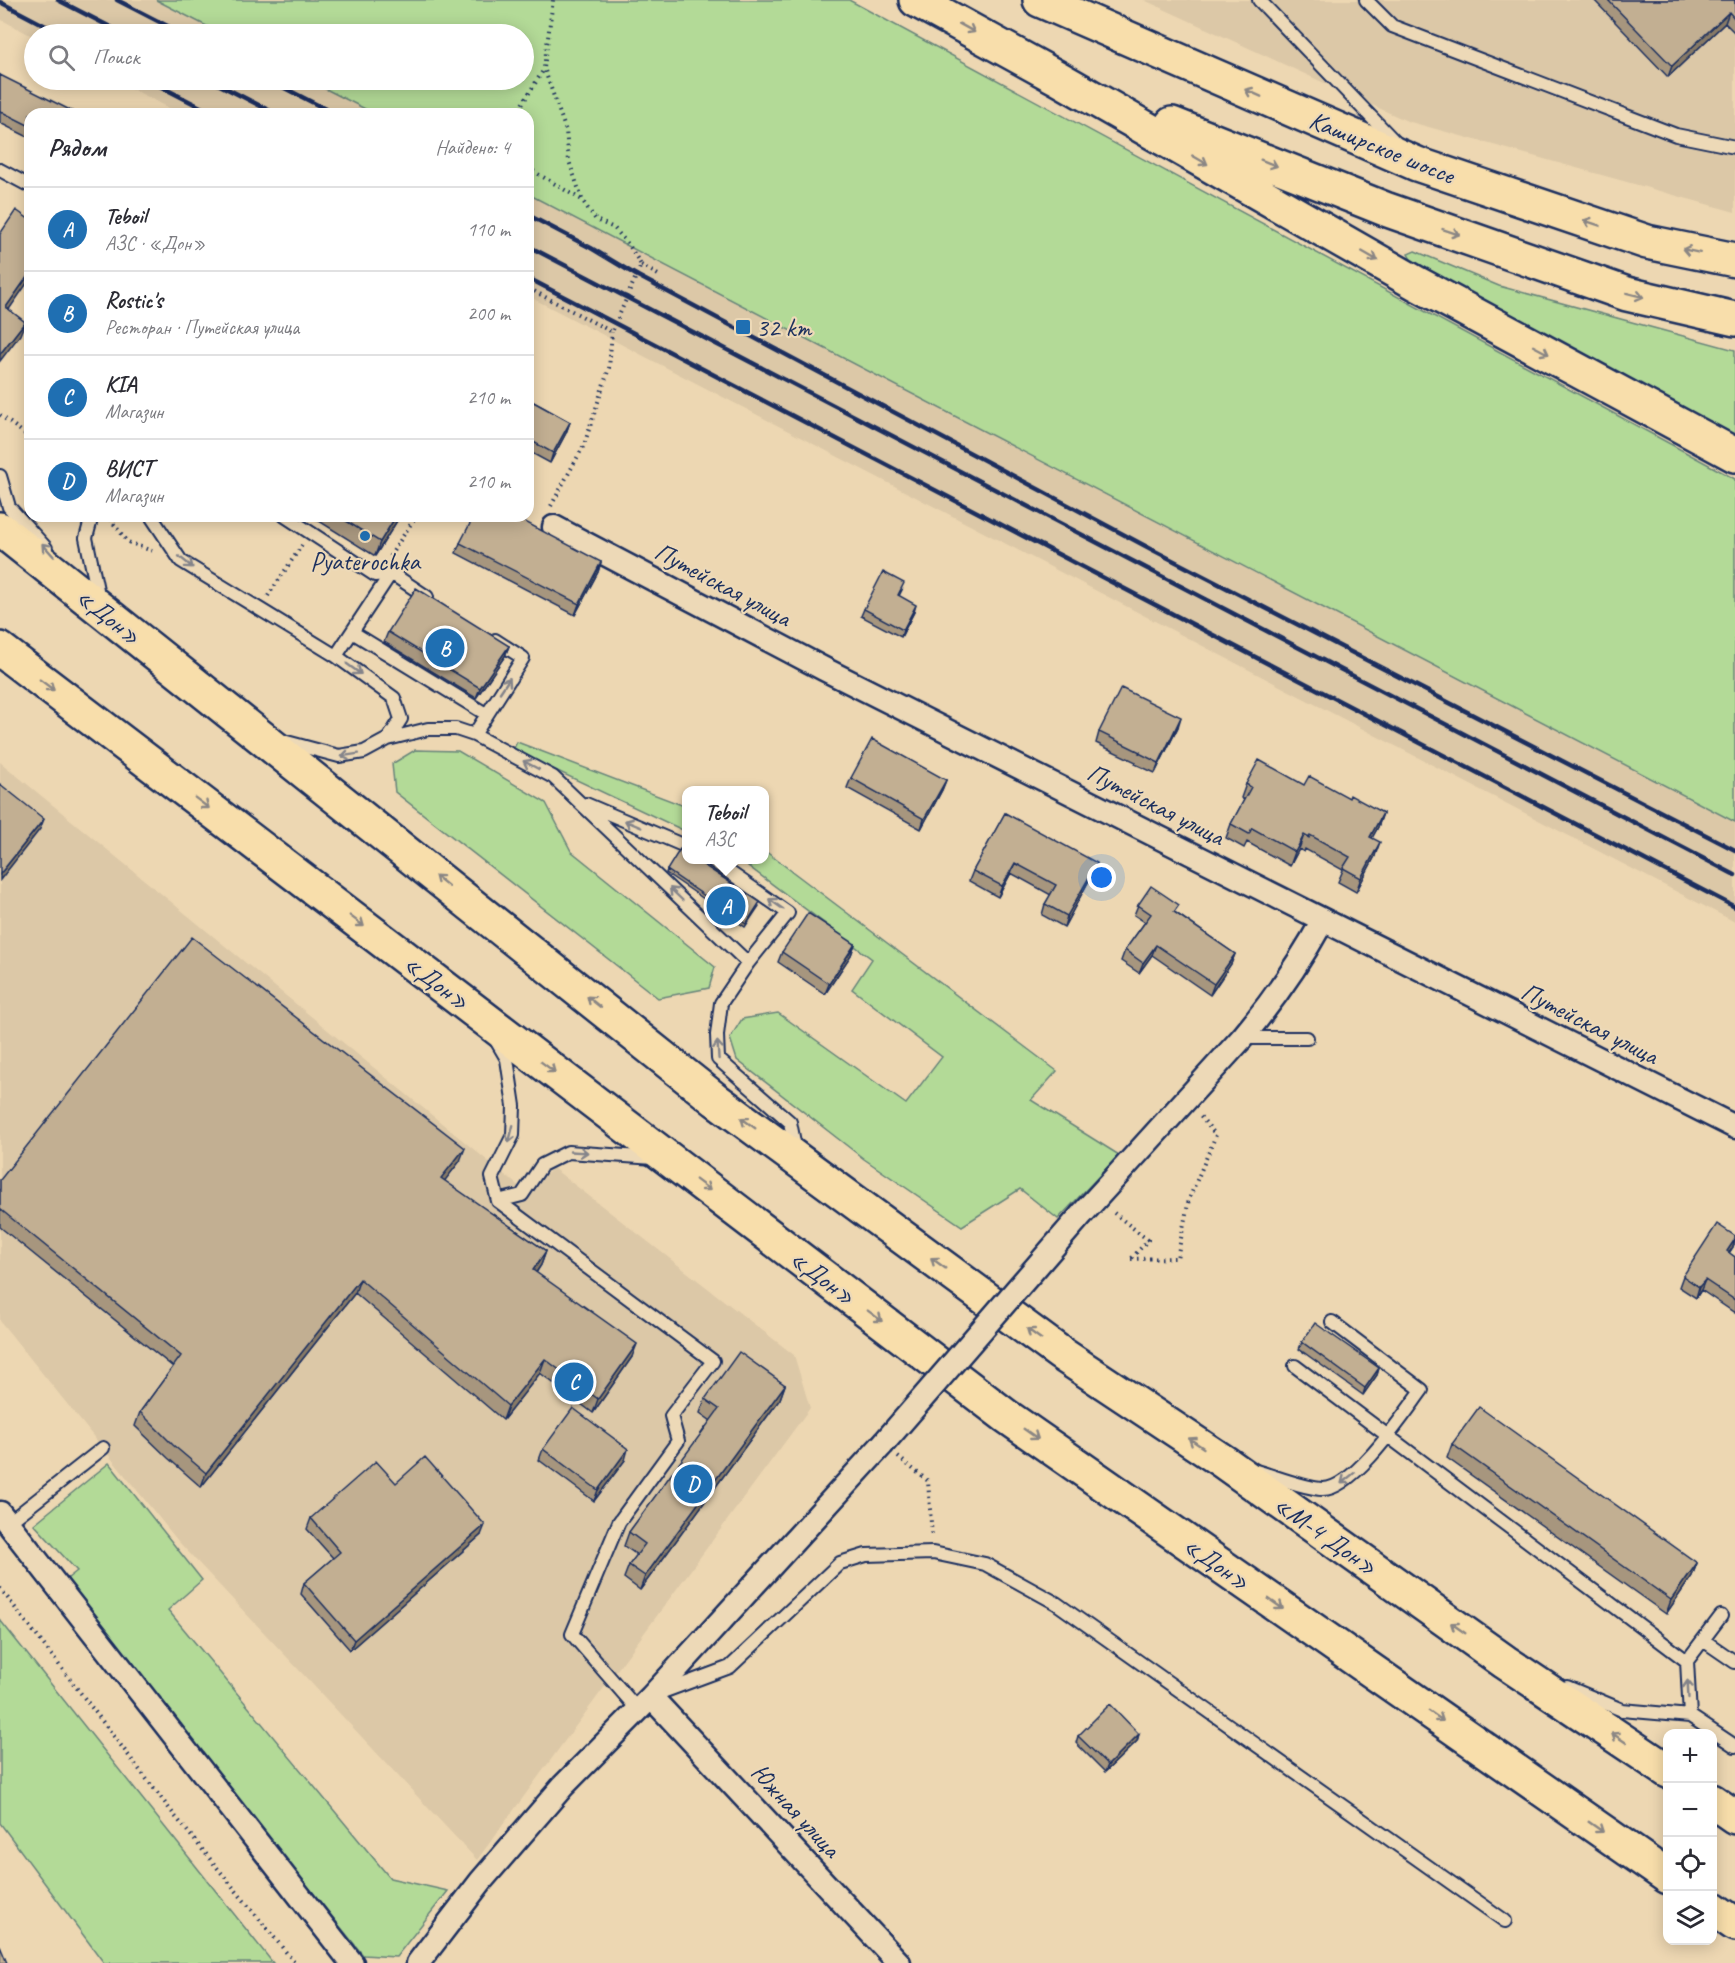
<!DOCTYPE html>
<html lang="ru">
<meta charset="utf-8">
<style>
:root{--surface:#fff;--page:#f2f2f3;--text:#2b2b33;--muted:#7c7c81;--line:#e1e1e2;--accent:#1f6fb2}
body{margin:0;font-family:Caveat,sans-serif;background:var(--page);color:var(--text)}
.controls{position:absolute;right:18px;bottom:18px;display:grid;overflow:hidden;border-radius:12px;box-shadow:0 3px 15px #0003}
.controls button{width:54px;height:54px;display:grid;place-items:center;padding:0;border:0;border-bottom:2px solid var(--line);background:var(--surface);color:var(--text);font:30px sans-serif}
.you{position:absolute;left:1102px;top:878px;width:21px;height:21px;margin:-15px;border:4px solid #fff;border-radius:50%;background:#1a73e8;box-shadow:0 0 0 9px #1a73e833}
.badge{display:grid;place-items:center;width:39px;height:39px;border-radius:50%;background:var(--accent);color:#fff;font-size:20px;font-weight:700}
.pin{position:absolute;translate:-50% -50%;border:3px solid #fff;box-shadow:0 2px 6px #0006}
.popup{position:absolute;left:682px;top:786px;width:87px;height:78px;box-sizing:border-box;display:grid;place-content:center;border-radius:12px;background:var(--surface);filter:drop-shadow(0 2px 4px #0005);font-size:20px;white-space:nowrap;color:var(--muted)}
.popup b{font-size:22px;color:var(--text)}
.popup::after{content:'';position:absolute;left:50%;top:100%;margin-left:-12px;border:12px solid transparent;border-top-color:var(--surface)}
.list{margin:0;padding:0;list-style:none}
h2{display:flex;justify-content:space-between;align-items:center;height:78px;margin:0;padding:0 24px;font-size:26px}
h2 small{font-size:20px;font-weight:400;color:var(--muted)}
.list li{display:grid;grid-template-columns:39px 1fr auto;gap:18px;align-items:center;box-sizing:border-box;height:84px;padding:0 24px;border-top:2px solid var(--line)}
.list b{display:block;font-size:22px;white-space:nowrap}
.list p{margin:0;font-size:20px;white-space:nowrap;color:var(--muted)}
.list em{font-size:20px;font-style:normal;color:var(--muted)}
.icon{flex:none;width:33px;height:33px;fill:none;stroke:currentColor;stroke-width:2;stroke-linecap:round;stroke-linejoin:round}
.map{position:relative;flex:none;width:1735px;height:1963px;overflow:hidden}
.search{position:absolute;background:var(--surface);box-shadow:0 3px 15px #0003;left:24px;top:24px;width:510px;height:66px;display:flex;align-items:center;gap:15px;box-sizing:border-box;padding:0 21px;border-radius:33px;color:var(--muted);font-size:22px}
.panel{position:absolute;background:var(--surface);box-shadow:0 3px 15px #0003;left:24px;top:108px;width:510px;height:414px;border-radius:18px}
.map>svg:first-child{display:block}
</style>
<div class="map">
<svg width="1735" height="1963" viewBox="0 0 1735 1963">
<rect width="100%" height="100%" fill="#edd7b2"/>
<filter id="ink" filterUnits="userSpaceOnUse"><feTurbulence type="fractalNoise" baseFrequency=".0167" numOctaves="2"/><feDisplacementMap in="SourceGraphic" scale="12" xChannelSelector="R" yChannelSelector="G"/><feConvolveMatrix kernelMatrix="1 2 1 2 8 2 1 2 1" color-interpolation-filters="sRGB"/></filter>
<g filter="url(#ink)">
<!-- built -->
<path fill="#dcc8a7" d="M 0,0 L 156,0 L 222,34 L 34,34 L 34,37 L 0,19 Z
M 1144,0 L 1735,0 L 1735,212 L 1407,121 Z
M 115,80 L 308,80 L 375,114 L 181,114 Z
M 528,194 L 1735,822 L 1735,922 L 528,296 Z
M 0,762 L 527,1193 L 553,1168 L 794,1355 L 810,1408 L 477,1860 L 178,1541 L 0,1321 Z"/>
<!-- green -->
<path fill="#b3da97" stroke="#67847a" stroke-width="1.5" d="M 156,0 L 849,0 L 1735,479 L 1735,822 L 528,194 L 528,114 L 375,114 L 308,80 L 524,80 L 524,34 L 222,34 Z
M 1415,251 L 1499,286 L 1735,350 L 1735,437 L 1412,261 L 1408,254 Z
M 517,742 L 687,807 L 687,832 L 513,750 Z
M 415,750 L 458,751 L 546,803 L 571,851 L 715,967 L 709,988 L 658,998 L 395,792 L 392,764 Z
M 765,851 L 1057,1071 L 1031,1100 L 1119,1155 L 1058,1219 L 1020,1189 L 962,1226 L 864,1159 L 737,1060 L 730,1038 L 742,1019 L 778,1013 L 906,1104 L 942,1057 L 852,989 L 872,959 L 740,860 L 765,860 Z
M 109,1463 L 202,1580 L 168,1610 L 390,1878 L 448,1891 L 396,1957 L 363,1955 L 63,1582 L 77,1571 L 34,1524 Z
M 0,1620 L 273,1963 L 104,1963 L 0,1823 Z"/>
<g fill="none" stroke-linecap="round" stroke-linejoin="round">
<!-- service casing -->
<g stroke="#1b2f5e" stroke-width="16">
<path id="service" d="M 1259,0 L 1397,144
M 1366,0 L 1392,26 L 1676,135 L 1735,147
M 0,170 L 30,186
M 0,476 L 9,507 L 46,548
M 92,516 L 86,538 L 99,599
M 151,516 L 181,561 L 336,656
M 285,516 L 375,575 L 391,573 L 427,597
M 352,632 L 486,714
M 474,735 L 523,658 L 495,640
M 388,739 L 401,719 L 394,698 L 336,656 L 391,573
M 283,741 L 339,756 L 364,752 L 388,739 L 428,729 L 456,729 L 474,735 L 553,777 L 748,963 L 721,1003 L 717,1035 L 718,1059 L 790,1122 L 796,1152
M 586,804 L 687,847
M 712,860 L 788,913 L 748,963
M 1242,1038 L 1307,1038
M 497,1042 L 507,1059 L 514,1106 L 513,1135 L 492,1177 L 498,1201 L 713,1361 L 671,1416 L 678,1441 L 619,1522 L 572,1634 L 638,1710
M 498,1201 L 522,1195 L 542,1165 L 568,1152 L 654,1158
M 1295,1366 L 1687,1661
M 1256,1471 C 1274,1476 1306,1489 1323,1489 C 1354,1489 1404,1414 1422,1390 L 1332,1322
M 8,1523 L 103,1448
M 1703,1640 L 1735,1662
M 1567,1687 L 1622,1710 L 1690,1716 L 1735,1746
M 660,1693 L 730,1667 L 840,1563 L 866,1555 L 933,1553 L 985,1564 L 1056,1603 L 1505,1921
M 1690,1716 L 1687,1661 L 1721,1616"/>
</g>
<!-- minor casing -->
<g stroke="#1b2f5e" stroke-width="27">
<path id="minor" d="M 554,527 L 824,669 L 1735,1127
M 1082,1214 L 1242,1038 C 1273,1001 1300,962 1323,920
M 0,1513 L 352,1963
M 651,1697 L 899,1963
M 418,1963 L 481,1881 L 563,1786 L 651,1697 L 882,1445"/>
</g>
<!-- primary casing -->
<g stroke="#1b2f5e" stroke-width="38">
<path id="primary" d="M 916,0 L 1058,78 L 1416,283 L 1735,455
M 1040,0 L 1417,164 L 1647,242 L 1735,260
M 1172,124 L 1385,209 L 1627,294 L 1735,319"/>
</g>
<!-- motorway casing -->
<g stroke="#1b2f5e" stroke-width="38">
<path id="motorway" d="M 0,529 L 716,1100 L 1060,1353 L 1224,1462 L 1505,1662 L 1668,1771
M 0,649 L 1006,1416 L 1668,1877
M 1712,1801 L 1735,1817
M 1712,1908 L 1735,1924"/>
</g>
<!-- path -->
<path stroke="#1b2f5e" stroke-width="4" stroke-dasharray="1.5 4.5" stroke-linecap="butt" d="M 553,0 L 544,68 L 566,131 L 569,161 L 582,199
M 516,114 L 544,69
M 528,168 L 582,200 L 596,220 L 614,228 L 629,245 L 641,265 L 612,332 L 528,288
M 641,265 L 660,276
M 0,415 L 30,438
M 551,506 L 584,445 L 609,368 L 612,332
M 110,519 L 128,542 L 152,551
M 390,556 L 416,516
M 268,596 L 302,545
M 1114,1213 L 1148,1240 L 1131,1259
M 1131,1259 L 1177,1258 L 1189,1199 L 1216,1135 L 1200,1116
M 898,1457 L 928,1481 L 932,1537
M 0,1588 L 175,1816 L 295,1963"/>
<!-- service -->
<use href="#service" stroke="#edd9b7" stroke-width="12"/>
<!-- minor -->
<use href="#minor" stroke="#edd9b7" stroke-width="22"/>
<!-- primary -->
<use href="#primary" stroke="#f8deab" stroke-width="33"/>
<!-- motorway -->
<use href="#motorway" stroke="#f8deab" stroke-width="33"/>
<!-- rail -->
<path stroke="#1b2f5e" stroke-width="4.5" d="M 58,0 L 124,34
M 117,0 L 183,34
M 0,2 L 61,34
M 148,80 L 214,114
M 210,80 L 276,114
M 269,80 L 335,114
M 528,215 L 591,248 L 636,275 L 1151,549 L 1735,850
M 528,246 L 1735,875
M 528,278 L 1735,907"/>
<!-- minor-bridge casing -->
<g stroke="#1b2f5e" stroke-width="27" stroke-linecap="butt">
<path id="minor-bridge" d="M 882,1445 L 1082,1214"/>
</g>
<!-- minor-bridge -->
<use href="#minor-bridge" stroke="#edd9b7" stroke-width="22"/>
</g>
<!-- wall -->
<path fill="#a7967e" stroke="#1b2f5e" stroke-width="1.5" d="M 1594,0 L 1735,0 L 1735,33 L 1725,23 L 1668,77 Z
M 0,75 L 30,114 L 30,138 L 0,123 Z
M 528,399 L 570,422 L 566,433 L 550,463 L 528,451 Z
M 311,516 L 400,516 L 375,556 Z
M 460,543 L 601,562 L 598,572 L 575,615 L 456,553 Z
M 902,590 L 899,596 L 914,612 L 901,637 L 861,616 L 864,609 Z
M 388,632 L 509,646 L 505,656 L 476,698 L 384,642 Z
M 1178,727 L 1155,773 L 1135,764 L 1136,762 L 1096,743 L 1099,732 Z
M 851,778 L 946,780 L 942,790 L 921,829 L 847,788 Z
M 1246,784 L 1304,785 L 1349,798 L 1383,813 L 1378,827 L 1372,838 L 1375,856 L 1356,892 L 1338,882 L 1343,870 L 1305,849 L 1304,852 L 1299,849 L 1290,866 L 1247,842 L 1244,848 L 1226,838 L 1231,824 L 1244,800 L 1241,798 Z
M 1005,813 L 1093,873 L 1064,927 L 1042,915 L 1045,904 L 1051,895 L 1011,873 L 998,897 L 969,881 L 973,871 Z
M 667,870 L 759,906 L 745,927 L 666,873 Z
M 1138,905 L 1176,913 L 1235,954 L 1231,964 L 1210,995 L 1152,955 L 1139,973 L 1121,961 L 1125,950 L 1145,922 L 1134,915 Z
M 855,944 L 851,955 L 825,994 L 778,962 L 782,952 Z
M 460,1161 L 444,1181 L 546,1251 L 541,1265 L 536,1273 L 632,1357 L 593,1413 L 540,1373 L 503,1420 L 355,1293 L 201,1487 L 168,1458 L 135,1426 L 140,1412 L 173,1367 L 0,1227 L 0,1180 Z
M 1735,1236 L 1735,1241 L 1733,1247 L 1729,1253 L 1735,1257 L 1735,1313 L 1701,1290 L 1696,1298 L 1679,1287 L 1683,1276 Z
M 1302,1342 L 1379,1368 L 1377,1375 L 1363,1395 L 1299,1349 Z
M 785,1385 L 780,1399 L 640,1590 L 624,1578 L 629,1565 L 637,1555 L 624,1546 L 629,1532 L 711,1421 L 700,1413 L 705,1399 Z
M 1452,1444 L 1697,1563 L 1692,1576 L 1666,1614 L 1447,1458 Z
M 543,1449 L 625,1460 L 594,1501 L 539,1460 Z
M 396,1483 L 481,1535 L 350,1650 L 301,1594 L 304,1583 L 333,1558 L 307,1529 L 311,1518 Z
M 1139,1734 L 1137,1741 L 1105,1772 L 1076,1743 L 1078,1736 Z"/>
<!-- shaded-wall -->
<path fill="#887a66" stroke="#1b2f5e" stroke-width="1.5" d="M 1729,12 L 1725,23 L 1668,77 L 1672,66 Z
M 30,273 L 30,279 L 1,321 L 6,307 Z
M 25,322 L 20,335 L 0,361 L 0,354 Z
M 570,422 L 566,433 L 550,463 L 553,453 Z
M 396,516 L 400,516 L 375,556 L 380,542 Z
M 601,562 L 598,572 L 575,615 L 579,604 Z
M 916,605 L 914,612 L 901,637 L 903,630 Z
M 509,646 L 505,656 L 476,698 L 480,688 Z
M 1181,717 L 1178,727 L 1155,773 L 1159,763 Z
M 946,780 L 942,790 L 921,829 L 924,819 Z
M 1383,813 L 1378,827 L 1365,851 L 1370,837 Z
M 44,819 L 40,829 L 0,880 L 0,874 Z
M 1304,835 L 1299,849 L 1290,866 L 1295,852 Z
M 1380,842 L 1375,856 L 1356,892 L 1361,878 Z
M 1015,863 L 1011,873 L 998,897 L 1002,886 Z
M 1097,863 L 1093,873 L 1064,927 L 1067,916 Z
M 855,944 L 851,955 L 825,994 L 829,984 Z
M 1156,945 L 1152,955 L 1139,973 L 1143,963 Z
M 1235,954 L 1231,964 L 1210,995 L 1214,984 Z
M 465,1148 L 460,1161 L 436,1192 L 441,1178 Z
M 1735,1239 L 1733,1247 L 1723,1262 L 1727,1251 Z
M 546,1251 L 541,1265 L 528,1284 L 533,1270 Z
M 360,1279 L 355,1293 L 201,1487 L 206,1473 Z
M 1705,1280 L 1701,1290 L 1696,1298 L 1699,1287 Z
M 637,1344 L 632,1357 L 593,1413 L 598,1399 Z
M 545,1359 L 540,1373 L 503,1420 L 508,1406 Z
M 1379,1368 L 1377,1375 L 1363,1395 L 1365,1388 Z
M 785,1385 L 780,1399 L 640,1590 L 645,1576 Z
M 628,1449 L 625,1460 L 594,1501 L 598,1490 Z
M 485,1525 L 481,1535 L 350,1650 L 354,1640 Z
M 1697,1563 L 1692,1576 L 1666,1614 L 1671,1600 Z
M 1139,1734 L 1137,1741 L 1105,1772 L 1108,1765 Z"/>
<!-- building -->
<path fill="#c2af92" stroke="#1b2f5e" stroke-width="1.5" d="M 1608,0 L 1735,0 L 1735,19 L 1729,12 L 1672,66 Z
M 0,75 L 78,114 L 30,114 L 30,126 L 0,111 Z
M 16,210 L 30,220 L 30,273 L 6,307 L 25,322 L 0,354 L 0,234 Z
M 528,399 L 570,422 L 553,453 L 528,439 Z
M 338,516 L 396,516 L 380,542 Z
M 474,516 L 514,516 L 601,562 L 579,604 L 460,543 Z
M 883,572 L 904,583 L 898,595 L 916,605 L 903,630 L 864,609 Z
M 416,588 L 509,646 L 480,688 L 388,632 Z
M 1121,688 L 1181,717 L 1159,763 L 1139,753 L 1140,752 L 1099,732 Z
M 872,739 L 946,780 L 924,819 L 851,778 Z
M 1259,760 L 1304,785 L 1309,776 L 1349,798 L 1350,795 L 1383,813 L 1370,837 L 1380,842 L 1361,878 L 1343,868 L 1350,857 L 1310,835 L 1309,838 L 1304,835 L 1295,852 L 1252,828 L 1249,834 L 1231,824 L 1251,787 L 1246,784 Z
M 0,784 L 44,819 L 0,874 Z
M 1005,813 L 1097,863 L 1067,916 L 1045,904 L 1056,885 L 1015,863 L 1002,886 L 973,871 Z
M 680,849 L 687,853 L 687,860 L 696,860 L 760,902 L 746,924 L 667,870 Z
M 1151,886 L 1179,905 L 1174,912 L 1235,954 L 1214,984 L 1156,945 L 1143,963 L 1125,950 L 1151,914 L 1138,905 Z
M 808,913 L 855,944 L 829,984 L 782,952 Z
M 192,937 L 465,1148 L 441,1178 L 546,1251 L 533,1270 L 637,1344 L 598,1399 L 545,1359 L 508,1406 L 360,1279 L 206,1473 L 173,1445 L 140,1412 L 181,1356 L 0,1209 L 0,1180 Z
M 1717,1224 L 1735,1236 L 1735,1239 L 1727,1251 L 1735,1257 L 1735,1300 L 1705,1280 L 1699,1287 L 1683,1276 Z
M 1315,1323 L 1379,1368 L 1365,1388 L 1302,1342 Z
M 739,1352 L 785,1385 L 645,1576 L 629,1565 L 645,1544 L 629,1532 L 719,1409 L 705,1399 Z
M 1479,1407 L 1697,1563 L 1671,1600 L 1452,1444 Z
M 573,1408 L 628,1449 L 598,1490 L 543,1449 Z
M 425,1457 L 485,1525 L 354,1640 L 304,1583 L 340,1552 L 311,1518 L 376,1461 L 396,1483 Z
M 1110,1704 L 1139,1734 L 1108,1765 L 1078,1736 Z
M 0,1946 L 7,1963 L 0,1963 Z"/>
<!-- one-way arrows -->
<defs><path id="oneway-shaft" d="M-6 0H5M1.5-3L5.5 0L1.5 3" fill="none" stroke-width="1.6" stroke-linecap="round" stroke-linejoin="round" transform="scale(1.5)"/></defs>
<g stroke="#8a8684">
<use href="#oneway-shaft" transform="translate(967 28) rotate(29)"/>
<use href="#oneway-shaft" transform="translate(1253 93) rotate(-156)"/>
<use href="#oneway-shaft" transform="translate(1200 160) rotate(30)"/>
<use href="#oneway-shaft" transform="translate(1269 163) rotate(22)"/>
<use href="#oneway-shaft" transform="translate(1592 223) rotate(-161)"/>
<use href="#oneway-shaft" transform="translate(1451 232) rotate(19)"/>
<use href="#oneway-shaft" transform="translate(1691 251) rotate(-168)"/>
<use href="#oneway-shaft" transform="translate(1370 256) rotate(30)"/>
<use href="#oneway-shaft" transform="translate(1635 295) rotate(14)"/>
<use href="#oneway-shaft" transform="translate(1541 350) rotate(28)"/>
<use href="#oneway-shaft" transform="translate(47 685) rotate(37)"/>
<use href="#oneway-shaft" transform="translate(202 803) rotate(37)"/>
<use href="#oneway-shaft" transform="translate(442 881) rotate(-141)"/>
<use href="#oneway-shaft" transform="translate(357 921) rotate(37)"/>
<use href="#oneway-shaft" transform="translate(594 1002) rotate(-141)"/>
<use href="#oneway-shaft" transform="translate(548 1067) rotate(37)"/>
<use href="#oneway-shaft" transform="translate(748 1123) rotate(-144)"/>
<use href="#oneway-shaft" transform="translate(703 1185) rotate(37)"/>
<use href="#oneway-shaft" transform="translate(938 1263) rotate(-144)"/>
<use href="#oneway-shaft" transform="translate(875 1316) rotate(37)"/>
<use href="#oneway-shaft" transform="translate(1034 1334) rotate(-144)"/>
<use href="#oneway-shaft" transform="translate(1031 1434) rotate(35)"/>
<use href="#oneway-shaft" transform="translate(1196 1443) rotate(-146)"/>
<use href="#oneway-shaft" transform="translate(1276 1604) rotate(35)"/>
<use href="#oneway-shaft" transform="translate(1458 1628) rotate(-145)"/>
<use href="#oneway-shaft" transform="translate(1436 1716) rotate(35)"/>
<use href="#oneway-shaft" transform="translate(1619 1738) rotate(-146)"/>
<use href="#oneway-shaft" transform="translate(1596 1827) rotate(35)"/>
</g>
<g stroke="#84848a">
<use href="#oneway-shaft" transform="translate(48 550) rotate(-132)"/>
<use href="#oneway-shaft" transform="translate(186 562) rotate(39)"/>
<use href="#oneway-shaft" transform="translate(354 669) rotate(36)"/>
<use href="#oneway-shaft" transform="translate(505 685) rotate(-56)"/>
<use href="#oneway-shaft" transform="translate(350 755) rotate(171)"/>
<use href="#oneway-shaft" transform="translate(531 765) rotate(-152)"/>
<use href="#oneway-shaft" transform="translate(633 824) rotate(-157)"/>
<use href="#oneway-shaft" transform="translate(676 894) rotate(-136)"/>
<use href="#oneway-shaft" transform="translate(776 904) rotate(-145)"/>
<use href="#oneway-shaft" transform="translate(718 1050) rotate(-94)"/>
<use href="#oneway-shaft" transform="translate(511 1134) rotate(104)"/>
<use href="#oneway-shaft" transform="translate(579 1152) rotate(3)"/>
<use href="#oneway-shaft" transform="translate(1348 1478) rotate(141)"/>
<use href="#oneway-shaft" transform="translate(1688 1689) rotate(-93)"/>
</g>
</g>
<!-- markers -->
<g fill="#1f6fb2" stroke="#edd9b7" stroke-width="2">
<rect x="735" y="319" width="16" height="16" rx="3"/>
<circle cx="365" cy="536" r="6"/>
</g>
<g text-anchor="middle" stroke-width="4.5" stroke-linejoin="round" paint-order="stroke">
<!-- street labels -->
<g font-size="26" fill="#1b2f5e" stroke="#edd9b7">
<text transform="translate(1382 147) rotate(22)" y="9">Каширское шоссе</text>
<text transform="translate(723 584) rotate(28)" y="9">Путейская улица</text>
<text transform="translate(109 616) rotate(39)" y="9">«Дон»</text>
<text transform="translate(1156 804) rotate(27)" y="9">Путейская улица</text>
<text transform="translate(437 982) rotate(37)" y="9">«Дон»</text>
<text transform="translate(1590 1023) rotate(27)" y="9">Путейская улица</text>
<text transform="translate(823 1277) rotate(37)" y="9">«Дон»</text>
<text transform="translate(1326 1535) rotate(35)" y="9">«М-4 Дон»</text>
<text transform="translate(1217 1563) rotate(35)" y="9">«Дон»</text>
<text transform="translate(796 1810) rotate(47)" y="9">Южная улица</text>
</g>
<!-- poi labels -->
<g font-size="26" fill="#1b2f5e" stroke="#edd9b7" text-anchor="start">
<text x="756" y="336">32 km</text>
<text x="365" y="570" text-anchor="middle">Pyaterochka</text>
</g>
</g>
</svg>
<div class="controls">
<button>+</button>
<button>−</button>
<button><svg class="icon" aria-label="locate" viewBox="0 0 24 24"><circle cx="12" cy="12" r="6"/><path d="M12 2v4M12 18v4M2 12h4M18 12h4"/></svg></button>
<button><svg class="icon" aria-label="layers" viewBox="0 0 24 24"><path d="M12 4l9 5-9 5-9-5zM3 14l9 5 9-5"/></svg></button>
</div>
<div class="you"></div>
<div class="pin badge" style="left:726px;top:906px">A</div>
<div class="popup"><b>Teboil</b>АЗС</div>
<div class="pin badge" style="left:445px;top:648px">B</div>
<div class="pin badge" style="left:574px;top:1382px">C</div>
<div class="pin badge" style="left:693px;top:1484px">D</div>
<div class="search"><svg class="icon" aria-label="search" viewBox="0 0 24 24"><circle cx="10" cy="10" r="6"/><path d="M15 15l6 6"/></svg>Поиск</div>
<section class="panel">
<h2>Рядом<small>Найдено: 4</small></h2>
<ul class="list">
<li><span class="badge">A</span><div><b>Teboil</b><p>АЗС · «Дон»</p></div><em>110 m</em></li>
<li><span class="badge">B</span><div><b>Rostic's</b><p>Ресторан · Путейская улица</p></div><em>200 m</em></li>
<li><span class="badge">C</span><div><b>KIA</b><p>Магазин</p></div><em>210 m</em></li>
<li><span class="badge">D</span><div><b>ВИСТ</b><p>Магазин</p></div><em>210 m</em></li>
</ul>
</section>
</div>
